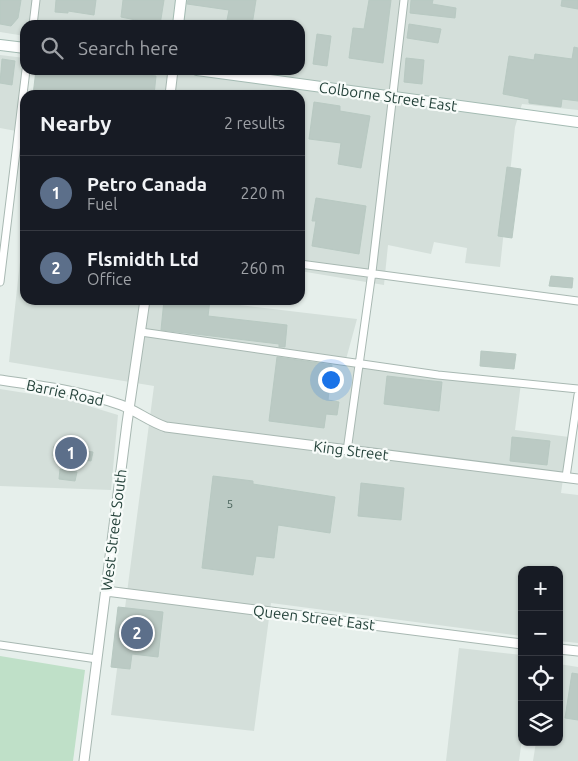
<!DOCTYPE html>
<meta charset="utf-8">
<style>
:root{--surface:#171b24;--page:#20242c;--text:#f1f3f6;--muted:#9ea1a6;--line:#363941;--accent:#f4845f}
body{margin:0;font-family:Ubuntu,sans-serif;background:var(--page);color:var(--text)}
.controls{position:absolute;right:15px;bottom:15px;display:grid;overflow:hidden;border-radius:10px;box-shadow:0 1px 4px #0004}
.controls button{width:45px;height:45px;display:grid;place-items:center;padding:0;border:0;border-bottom:1px solid var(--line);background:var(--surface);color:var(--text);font:25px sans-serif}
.you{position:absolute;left:330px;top:379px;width:18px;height:18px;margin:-12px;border:4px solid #fff;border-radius:50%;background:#1a73e8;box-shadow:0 0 0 8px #1a73e833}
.badge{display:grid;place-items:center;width:32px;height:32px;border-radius:50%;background:var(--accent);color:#fff;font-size:16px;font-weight:700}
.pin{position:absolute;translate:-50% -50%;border:2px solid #fff;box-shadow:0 1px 5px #0006}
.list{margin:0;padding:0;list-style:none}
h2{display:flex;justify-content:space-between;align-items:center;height:65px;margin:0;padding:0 20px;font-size:21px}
h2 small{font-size:16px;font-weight:400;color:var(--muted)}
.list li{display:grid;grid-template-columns:32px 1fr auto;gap:15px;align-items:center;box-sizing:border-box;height:75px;padding:0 20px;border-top:1px solid var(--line)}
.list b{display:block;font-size:19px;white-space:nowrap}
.list p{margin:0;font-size:16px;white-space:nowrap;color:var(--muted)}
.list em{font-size:16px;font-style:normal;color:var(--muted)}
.icon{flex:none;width:28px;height:28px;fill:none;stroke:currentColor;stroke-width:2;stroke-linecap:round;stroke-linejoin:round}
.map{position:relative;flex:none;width:578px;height:761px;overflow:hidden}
.search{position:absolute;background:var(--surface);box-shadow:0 1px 4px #0004;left:20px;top:20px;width:285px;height:55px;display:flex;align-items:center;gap:12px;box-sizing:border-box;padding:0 18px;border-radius:15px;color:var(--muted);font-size:19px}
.panel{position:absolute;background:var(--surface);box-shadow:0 1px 4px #0004;left:20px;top:90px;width:285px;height:215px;border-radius:15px}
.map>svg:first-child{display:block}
</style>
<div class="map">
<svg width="578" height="761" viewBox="0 0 578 761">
<rect width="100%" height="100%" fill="#e6efeb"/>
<!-- built -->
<path fill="#d4dfda" d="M 0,0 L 578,0 L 578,110 L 522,104 L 515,127 L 500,267 L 465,263 L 467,248 L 434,242 L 431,254 L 388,245 L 384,285 L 300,271 L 300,95 L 39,95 L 41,70 L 300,70 L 300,25 L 25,25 L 25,36 L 0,32 Z
M 0,55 L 25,58 L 16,131 L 0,128 Z
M 25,216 L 25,300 L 214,300 L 214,302 L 357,319 L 345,363 L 521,383 L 515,430 L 569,437 L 561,493 L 578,495 L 578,643 L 559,641 L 559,570 L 522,570 L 522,636 L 271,603 L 254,731 L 111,715 L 154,386 L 9,362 Z
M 0,389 L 69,400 L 118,415 L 111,490 L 0,486 Z
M 459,648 L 522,655 L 522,739 L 519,761 L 446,761 Z
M 559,664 L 578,667 L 578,761 L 533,761 L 536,742 L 559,742 Z"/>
<!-- green -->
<path fill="#bfe0c8" d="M 0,656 L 85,670 L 73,761 L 0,761 Z"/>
<!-- building -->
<path fill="#bbcac4" stroke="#b8c9c2" d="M 0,0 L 21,0 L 18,18 L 11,26 L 0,24 Z
M 56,0 L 96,0 L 94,15 L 68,11 L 68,13 L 55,12 Z
M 123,0 L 164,0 L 160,25 L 121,17 Z
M 188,0 L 256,0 L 252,25 L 226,25 L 229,10 L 187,4 Z
M 369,0 L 391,0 L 383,63 L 349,58 L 353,28 L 364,29 Z
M 411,0 L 433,0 L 432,4 L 456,8 L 455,18 L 410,13 Z
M 562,0 L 578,0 L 578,9 L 561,6 Z
M 409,24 L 441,29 L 438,43 L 407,38 Z
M 317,34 L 331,36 L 327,66 L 313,64 Z
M 574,47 L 578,48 L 578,101 L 562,99 L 561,107 L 529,103 L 529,99 L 503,94 L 509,56 L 534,60 L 535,54 L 572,59 Z
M 406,58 L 424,60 L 422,84 L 404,82 Z
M 2,59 L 15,61 L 12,85 L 0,83 Z
M 36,70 L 103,70 L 156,76 L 154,95 L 33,95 Z
M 314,102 L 340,106 L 340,111 L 370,116 L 361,168 L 338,164 L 341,143 L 309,139 Z
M 507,167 L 521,169 L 512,238 L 498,236 Z
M 316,198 L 366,206 L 359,254 L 312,246 L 316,221 L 312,221 Z
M 551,276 L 573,278 L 572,288 L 549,286 Z
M 164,300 L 210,300 L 208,316 L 287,325 L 285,347 L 279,347 L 279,344 L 161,330 Z
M 481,351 L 516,354 L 514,369 L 480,366 Z
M 277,357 L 332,365 L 328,400 L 339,402 L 337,415 L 326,414 L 324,428 L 269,421 Z
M 387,376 L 442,382 L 439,411 L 384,404 Z
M 512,437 L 550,441 L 547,465 L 510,461 Z
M 54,446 L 93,452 L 91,461 L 53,456 Z
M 60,469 L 77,472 L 75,481 L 59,479 Z
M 213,476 L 253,481 L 253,484 L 335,497 L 330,533 L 278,525 L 274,558 L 256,556 L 253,575 L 202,568 Z
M 361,483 L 404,488 L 401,520 L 358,516 Z
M 118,607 L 163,612 L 158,657 L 132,654 L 130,669 L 111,667 Z
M 572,673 L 578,674 L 578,720 L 565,718 Z"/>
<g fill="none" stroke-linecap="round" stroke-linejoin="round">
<!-- minor casing -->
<g stroke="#a8b8b2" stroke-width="9">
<path id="minor" d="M 33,25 L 36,0
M 300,264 L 578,301
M 0,282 L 26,70
M 141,332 L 438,375 L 578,389
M 347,451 L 372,272 L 404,0
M 566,477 L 578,395
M 0,645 L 97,659"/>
</g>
<!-- tertiary casing -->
<g stroke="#a8b8b2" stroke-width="11">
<path id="tertiary" d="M 170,95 L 173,70
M 0,380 C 41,386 82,391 121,405 C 137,411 150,422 166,427 L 578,479
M 106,591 L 522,644
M 559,649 L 578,651
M 84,761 L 127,423 L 145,300"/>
</g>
<!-- secondary casing -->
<g stroke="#a4bbb3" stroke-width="12">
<path id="secondary" d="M 178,25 L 181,0
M 0,45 L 25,48
M 197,70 L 578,122"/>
</g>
<!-- minor -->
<use href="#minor" stroke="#fff" stroke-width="7"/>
<!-- tertiary -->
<use href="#tertiary" stroke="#fff" stroke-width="9"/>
<!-- secondary -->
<use href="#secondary" stroke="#fff" stroke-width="10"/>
</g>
<g text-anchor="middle" stroke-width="4.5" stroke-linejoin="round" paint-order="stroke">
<!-- number labels -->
<g font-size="12" fill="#4a645c">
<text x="230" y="508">5</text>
</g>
<!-- street labels -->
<g font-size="15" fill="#24423a" stroke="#f7fbf9">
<text transform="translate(388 97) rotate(8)" y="5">Colborne Street East</text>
<text transform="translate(65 393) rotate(12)" y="5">Barrie Road</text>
<text transform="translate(351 451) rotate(7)" y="5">King Street</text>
<text transform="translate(114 530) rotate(-83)" y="5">West Street South</text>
<text transform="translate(314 618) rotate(7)" y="5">Queen Street East</text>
</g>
</g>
</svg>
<div class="controls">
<button>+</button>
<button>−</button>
<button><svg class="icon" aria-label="locate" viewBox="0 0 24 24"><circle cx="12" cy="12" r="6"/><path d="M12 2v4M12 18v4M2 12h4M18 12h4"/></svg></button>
<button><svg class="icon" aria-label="layers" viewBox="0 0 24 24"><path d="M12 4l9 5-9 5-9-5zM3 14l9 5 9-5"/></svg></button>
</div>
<div class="you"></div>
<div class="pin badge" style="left:71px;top:453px;background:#5c6f8a">1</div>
<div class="pin badge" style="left:137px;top:633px;background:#5c6f8a">2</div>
<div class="search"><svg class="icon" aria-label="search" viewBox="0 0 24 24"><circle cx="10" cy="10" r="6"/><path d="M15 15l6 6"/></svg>Search here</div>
<section class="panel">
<h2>Nearby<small>2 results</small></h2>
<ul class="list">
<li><span class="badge" style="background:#5c6f8a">1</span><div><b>Petro Canada</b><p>Fuel</p></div><em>220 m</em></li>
<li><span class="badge" style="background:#5c6f8a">2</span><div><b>Flsmidth Ltd</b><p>Office</p></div><em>260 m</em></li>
</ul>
</section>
</div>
